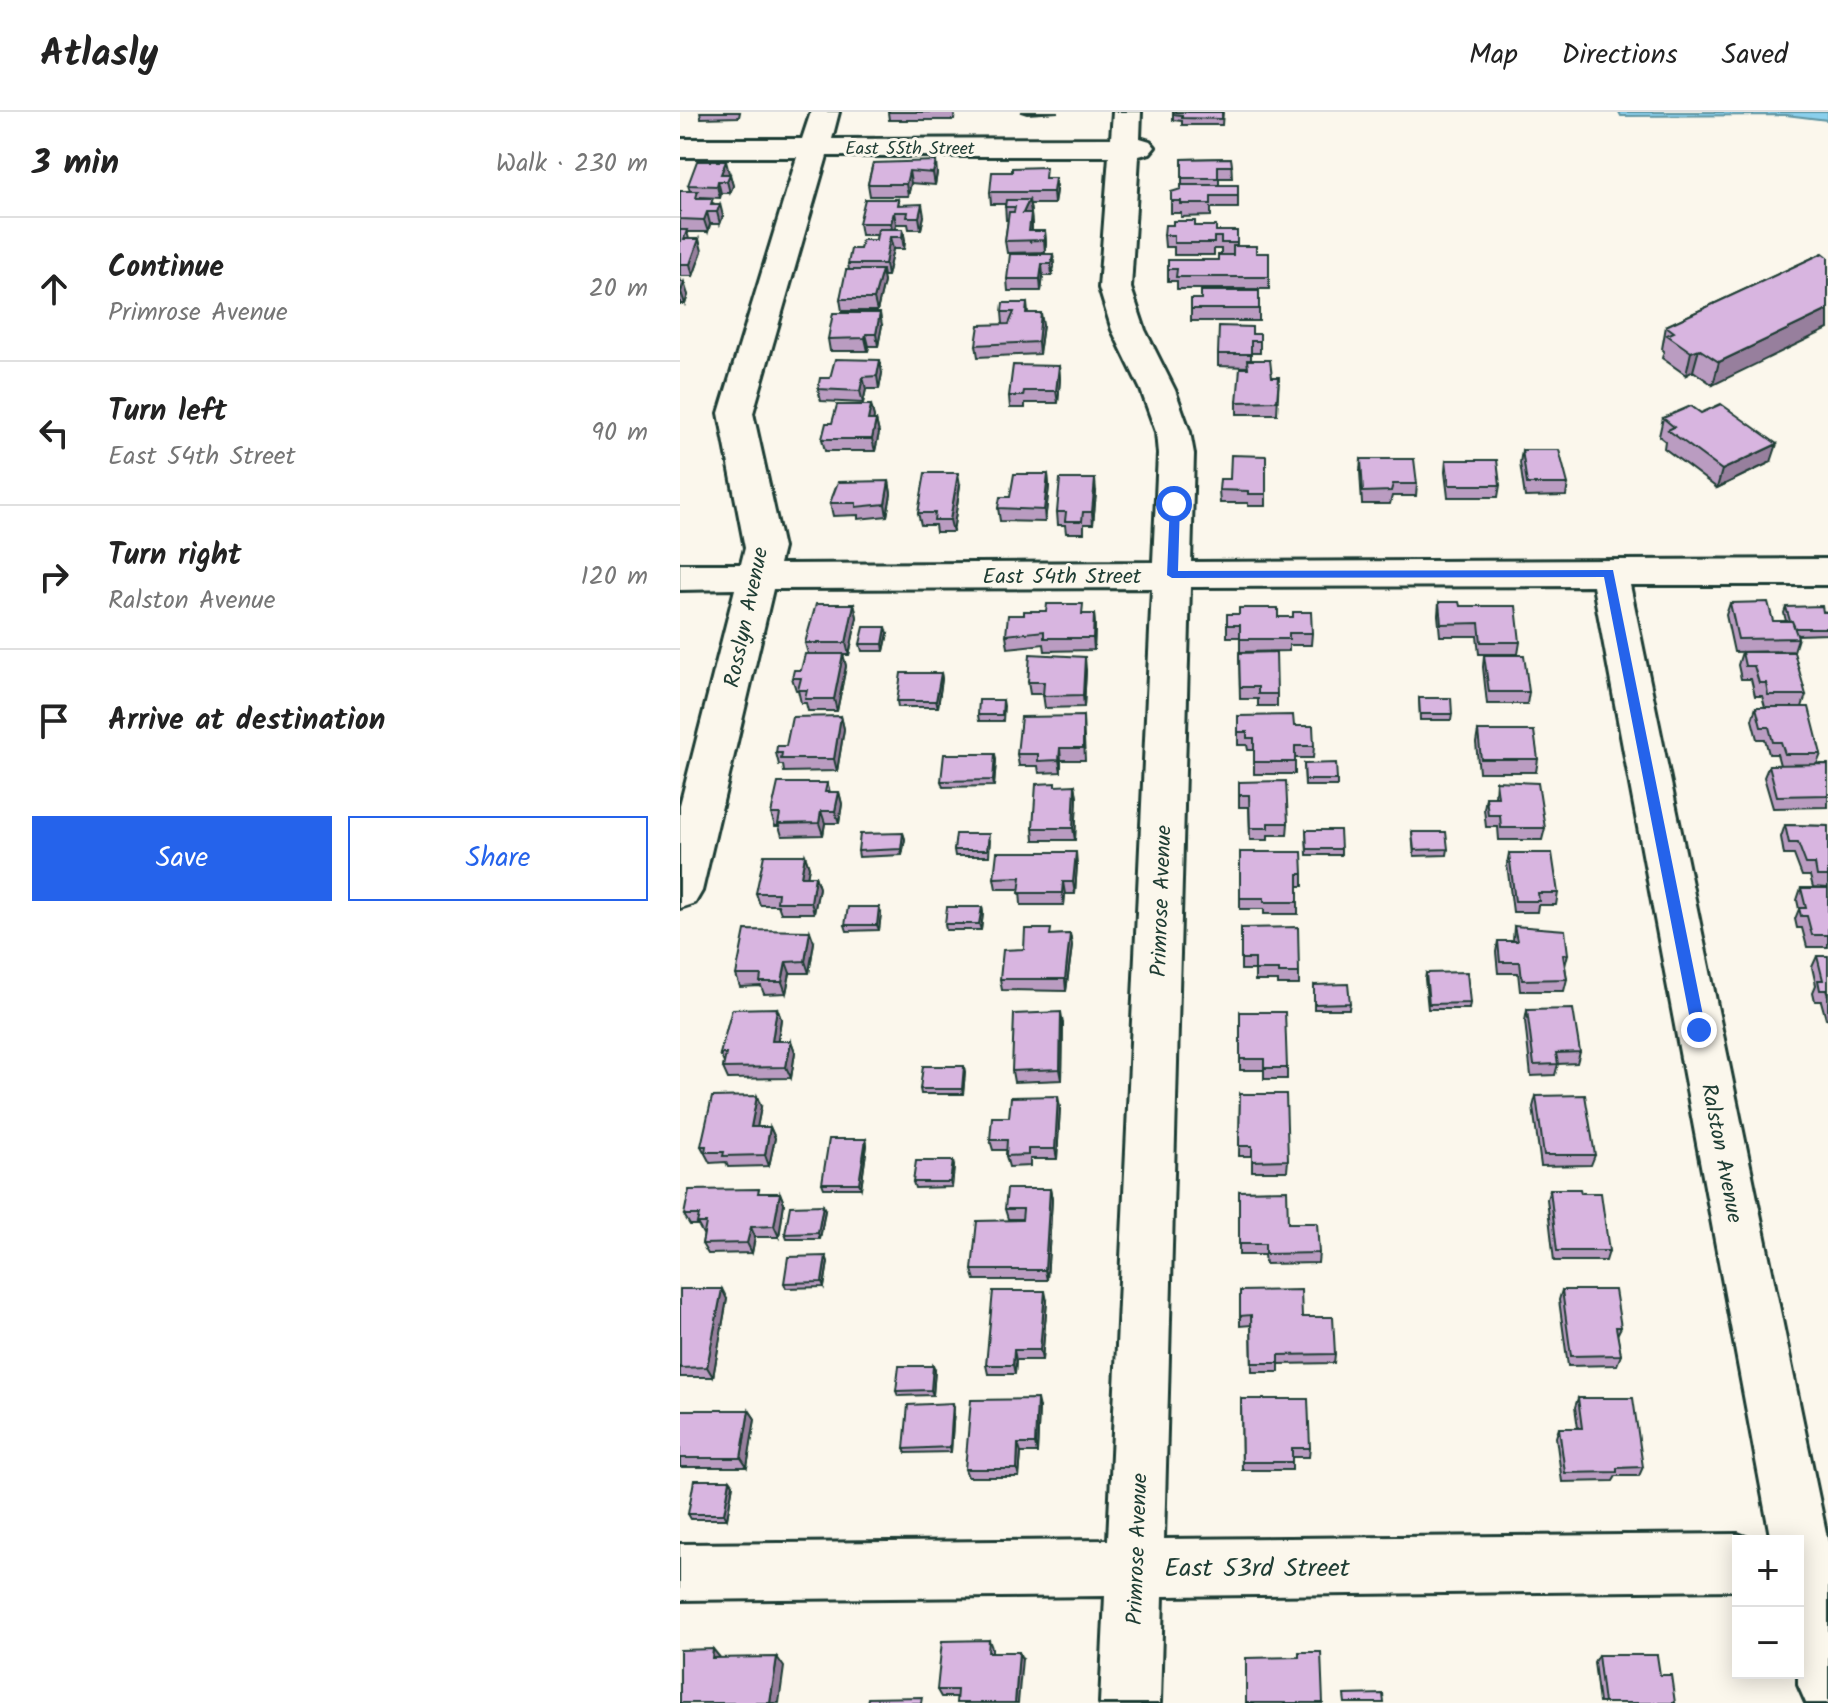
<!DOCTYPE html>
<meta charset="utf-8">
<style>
:root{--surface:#fff;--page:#f2f2f2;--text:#222;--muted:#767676;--line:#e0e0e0;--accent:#2563eb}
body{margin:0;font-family:Kalam,sans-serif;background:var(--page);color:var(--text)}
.controls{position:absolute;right:24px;bottom:24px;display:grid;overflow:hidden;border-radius:0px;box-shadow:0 4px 20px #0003}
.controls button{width:72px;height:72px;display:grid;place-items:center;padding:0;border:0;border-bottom:2px solid var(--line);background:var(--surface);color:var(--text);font:40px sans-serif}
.stop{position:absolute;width:24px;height:24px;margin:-18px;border:6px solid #2563eb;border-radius:50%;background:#fff}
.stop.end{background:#2563eb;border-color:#fff;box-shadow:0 2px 8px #0008}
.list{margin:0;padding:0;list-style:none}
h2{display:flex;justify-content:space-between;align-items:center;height:104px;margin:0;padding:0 32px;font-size:34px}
h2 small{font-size:26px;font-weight:400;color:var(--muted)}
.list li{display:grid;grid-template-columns:52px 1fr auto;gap:24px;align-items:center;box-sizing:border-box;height:144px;padding:0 32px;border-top:2px solid var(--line)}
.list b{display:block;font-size:30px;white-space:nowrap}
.list p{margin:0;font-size:26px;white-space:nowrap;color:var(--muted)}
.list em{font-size:26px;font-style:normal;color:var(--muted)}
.actions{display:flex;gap:16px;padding:24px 32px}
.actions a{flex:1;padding:18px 0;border:2px solid var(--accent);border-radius:0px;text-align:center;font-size:28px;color:var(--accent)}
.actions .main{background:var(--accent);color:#fff}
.icon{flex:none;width:44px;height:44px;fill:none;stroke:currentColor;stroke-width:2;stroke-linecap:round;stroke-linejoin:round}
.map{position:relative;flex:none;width:1148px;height:1591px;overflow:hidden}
header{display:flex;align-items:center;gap:48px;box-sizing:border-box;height:112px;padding:0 40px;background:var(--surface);border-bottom:2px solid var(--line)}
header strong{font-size:38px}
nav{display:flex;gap:44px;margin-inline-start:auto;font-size:28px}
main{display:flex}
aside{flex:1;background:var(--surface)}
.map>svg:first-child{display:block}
</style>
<header>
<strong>Atlasly</strong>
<nav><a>Map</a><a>Directions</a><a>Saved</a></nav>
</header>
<main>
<aside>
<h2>3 min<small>Walk · 230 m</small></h2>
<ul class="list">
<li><svg class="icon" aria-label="ahead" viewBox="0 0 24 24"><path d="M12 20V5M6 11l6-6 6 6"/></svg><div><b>Continue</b><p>Primrose Avenue</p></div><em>20 m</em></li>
<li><svg class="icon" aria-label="left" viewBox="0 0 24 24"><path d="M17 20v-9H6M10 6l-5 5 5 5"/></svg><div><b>Turn left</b><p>East 54th Street</p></div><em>90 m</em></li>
<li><svg class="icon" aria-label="right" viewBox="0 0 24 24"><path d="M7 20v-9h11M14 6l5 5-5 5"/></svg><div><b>Turn right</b><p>Ralston Avenue</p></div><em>120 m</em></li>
<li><svg class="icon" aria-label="arrive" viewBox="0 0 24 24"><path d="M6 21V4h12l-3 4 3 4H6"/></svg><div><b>Arrive at destination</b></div></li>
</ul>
<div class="actions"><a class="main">Save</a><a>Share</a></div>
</aside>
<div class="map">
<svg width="1148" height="1591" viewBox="0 0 1148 1591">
<rect width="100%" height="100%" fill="#fbf7ec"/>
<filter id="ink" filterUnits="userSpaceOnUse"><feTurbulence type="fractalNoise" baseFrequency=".0125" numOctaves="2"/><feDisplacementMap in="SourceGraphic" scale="16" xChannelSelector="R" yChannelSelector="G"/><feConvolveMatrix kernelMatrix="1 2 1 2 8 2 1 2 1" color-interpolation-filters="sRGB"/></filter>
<g filter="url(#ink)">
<!-- water -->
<path fill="#8acfec" stroke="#5f95a2" stroke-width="2" d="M 939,0 L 1148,0 L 1148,8 L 1106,3 L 941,4 Z"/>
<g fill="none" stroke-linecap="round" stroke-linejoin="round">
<!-- minor casing -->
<g stroke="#1f3d34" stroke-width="6">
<path id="minor" d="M 131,0 L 159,0 L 152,27 L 431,26 L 433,0 L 461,0 L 460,26 L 470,29 L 475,35 L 470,41 L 459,44 L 451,176 L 465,218 L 495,278 L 510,320 L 514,342 L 511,450 L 1148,447 L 1148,473 L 950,473 L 1148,1430 L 1148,1591 L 1126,1591 L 1118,1573 L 1118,1429 L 1091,1429 L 913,474 L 510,475 L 484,1427 L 1058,1422 L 1076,1429 L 1058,1429 L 1058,1478 L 483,1484 L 480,1591 L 420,1591 L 425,1484 L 0,1488 L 0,1432 L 428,1428 L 472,476 L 93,477 L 22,779 L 15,791 L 0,796 L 0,693 L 55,477 L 0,478 L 0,452 L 61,452 L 65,436 L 39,301 L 117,45 L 0,45 L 0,27 L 122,27 ZM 147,44 L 429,44 L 419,176 L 432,218 L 461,278 L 476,320 L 478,342 L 473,450 L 99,452 L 103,436 L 73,301 Z"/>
</g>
<!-- minor -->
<use href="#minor" fill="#fbf7ec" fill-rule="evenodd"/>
</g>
<!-- wall -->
<path fill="#ba9cc1" stroke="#1f3d34" stroke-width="2" d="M 20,0 L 60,0 L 59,5 L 21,6 Z
M 208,0 L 275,0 L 274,8 L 209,8 Z
M 341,0 L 378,0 L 347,2 Z
M 493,0 L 543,0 L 542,13 L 502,13 L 502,9 L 493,8 Z
M 551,46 L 552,66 L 539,66 L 539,73 L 558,73 L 558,96 L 531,96 L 531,104 L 501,105 L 501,101 L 491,101 L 491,89 L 501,77 L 502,73 L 502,47 Z
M 193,51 L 257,61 L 255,73 L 231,71 L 228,84 L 190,84 L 188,72 Z
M 49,61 L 53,74 L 50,81 L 41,81 L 40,86 L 20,85 L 35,92 L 43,104 L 40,112 L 30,112 L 28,120 L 7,120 L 9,127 L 22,139 L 13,164 L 0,164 L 0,79 L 10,79 L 8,73 Z
M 367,66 L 375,66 L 376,78 L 374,92 L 350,92 L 352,113 L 352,119 L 365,119 L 366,131 L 365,140 L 327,141 L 325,129 L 328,108 L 326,108 L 325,92 L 311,92 L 310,80 Z
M 218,87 L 219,93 L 244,104 L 241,117 L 229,117 L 228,112 L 216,112 L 215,117 L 223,117 L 225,129 L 224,137 L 213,137 L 207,164 L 203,164 L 204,170 L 197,199 L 162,199 L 160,187 L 169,158 L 168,152 L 180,137 L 196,128 L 197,123 L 181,123 L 179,111 Z
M 515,114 L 536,119 L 557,119 L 557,134 L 576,141 L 589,141 L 589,177 L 497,177 L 497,169 L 488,169 L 488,157 L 538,148 L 541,143 L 541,137 L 534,137 L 534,143 L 494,143 L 494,135 L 485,135 L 484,123 Z
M 1143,141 L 1033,273 L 1013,259 L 1006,263 L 982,246 L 984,239 L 982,237 L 986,214 Z
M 373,142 L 374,154 L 372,164 L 363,164 L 361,179 L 328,179 L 327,167 Z
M 0,167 L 8,183 L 5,192 L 0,192 Z
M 579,179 L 579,209 L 511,209 L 511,187 L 521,187 Z
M 347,191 L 348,201 L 363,213 L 359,242 L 298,245 L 296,233 L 323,212 L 322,200 Z
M 202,213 L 198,234 L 189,234 L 188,239 L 150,239 L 148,227 Z
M 572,222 L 580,222 L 580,241 L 571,241 L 571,248 L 592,265 L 599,265 L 597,302 L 557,302 L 557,290 L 567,255 L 538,254 L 538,242 Z
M 379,254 L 380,267 L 378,291 L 345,291 L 345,296 L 330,296 L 329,284 Z
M 202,261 L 199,277 L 186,277 L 183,291 L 141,289 L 138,277 L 150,266 Z
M 191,293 L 194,305 L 193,308 L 196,308 L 199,321 L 195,339 L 145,339 L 142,327 L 152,311 Z
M 983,306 L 1091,350 L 1037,376 L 984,336 L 985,329 L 979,324 Z
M 842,338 L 888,372 L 886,384 L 845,385 L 840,351 Z
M 586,344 L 586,394 L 568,394 L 568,391 L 540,391 L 539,378 L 550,367 Z
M 681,347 L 737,372 L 736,384 L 712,384 L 710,392 L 682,392 L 680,359 Z
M 766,348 L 820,373 L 818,385 L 768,385 L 765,360 Z
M 368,362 L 369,374 L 365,410 L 320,409 L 318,396 L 330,385 Z
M 209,369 L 211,382 L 207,404 L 178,407 L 178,403 L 153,404 L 150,391 Z
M 280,373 L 273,420 L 256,420 L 255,413 L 241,413 L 238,401 Z
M 416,380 L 413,412 L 404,412 L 404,421 L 386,421 L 385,413 L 378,413 L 377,400 Z
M 759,490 L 840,530 L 838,542 L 799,542 L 797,524 L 760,524 L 758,503 Z
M 1050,491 L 1093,509 L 1106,509 L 1104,501 L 1106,495 L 1148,500 L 1148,522 L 1117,523 L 1118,526 L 1114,539 L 1054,540 L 1046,503 Z
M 174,492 L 177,505 L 169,543 L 163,543 L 166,554 L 157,599 L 128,599 L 126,591 L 121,591 L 118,578 L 116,578 L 112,566 L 121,558 L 128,542 L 125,531 Z
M 404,502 L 414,502 L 415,514 L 414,538 L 365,539 L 364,532 L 328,536 L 326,523 Z
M 547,502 L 598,505 L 632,521 L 631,533 L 609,533 L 609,539 L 560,540 L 560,525 L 547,525 Z
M 208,521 L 204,539 L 182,539 L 180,532 Z
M 1062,540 L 1126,583 L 1122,595 L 1141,642 L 1137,652 L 1148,652 L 1148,695 L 1093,696 L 1084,665 L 1089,653 L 1100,653 L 1097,642 L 1089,642 L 1085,627 L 1077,627 L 1072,608 L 1076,595 L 1085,595 L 1082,584 L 1075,584 L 1071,567 L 1061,567 L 1058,553 Z
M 559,541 L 597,582 L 597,594 L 578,594 L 578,587 L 560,587 Z
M 804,543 L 849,580 L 847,592 L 807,592 L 803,555 Z
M 406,558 L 404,595 L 365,596 L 363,582 L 350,582 L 348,570 Z
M 261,561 L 262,567 L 258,595 L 218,595 L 217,589 Z
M 739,586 L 772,602 L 771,608 L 740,608 Z
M 323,588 L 324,594 L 323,609 L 299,609 L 298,603 Z
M 161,604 L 164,617 L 157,659 L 104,660 L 103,653 L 99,653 L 96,641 L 106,634 Z
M 403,604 L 405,648 L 381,648 L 381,660 L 359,661 L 358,654 L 339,654 L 337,642 Z
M 558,604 L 614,614 L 634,634 L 633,646 L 615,646 L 615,662 L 574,662 L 574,638 L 568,638 L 567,633 L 558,633 Z
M 798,619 L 858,647 L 856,660 L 799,660 L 796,631 Z
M 316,648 L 314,674 L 263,675 L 261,669 Z
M 624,652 L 657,668 L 657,674 L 625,674 Z
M 816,669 L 865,716 L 862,728 L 819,728 L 818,715 L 806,715 L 804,697 L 806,685 L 815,685 Z
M 559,670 L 608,711 L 607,723 L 588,723 L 588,728 L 570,728 L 569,695 L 559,695 Z
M 147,671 L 150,680 L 159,680 L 162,692 L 159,711 L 145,711 L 143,723 L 102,724 L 99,714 L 95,714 L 91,702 Z
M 395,673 L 397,685 L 395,728 L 354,728 L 353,716 Z
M 1105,713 L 1148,714 L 1148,776 L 1133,775 L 1130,764 L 1122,764 L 1114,743 L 1104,743 L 1101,725 Z
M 626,718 L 661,737 L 661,743 L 627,743 Z
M 732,720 L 768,737 L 767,743 L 734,744 Z
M 223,721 L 225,727 L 222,743 L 179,745 L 178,739 Z
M 310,728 L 309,744 L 275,744 L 274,738 Z
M 560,740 L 623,762 L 623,774 L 618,774 L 618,802 L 584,802 L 584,797 L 560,797 Z
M 829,741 L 878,781 L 876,793 L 858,793 L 857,800 L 833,800 L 827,752 Z
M 125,743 L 129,755 L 127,764 L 135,764 L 139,776 L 134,801 L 101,801 L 98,793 L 80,793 L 76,781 Z
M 397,752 L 395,782 L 385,782 L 384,793 L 341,793 L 340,777 L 316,777 L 314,766 Z
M 1121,776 L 1148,776 L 1148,835 L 1127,835 L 1122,816 L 1117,816 L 1115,807 L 1119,797 L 1117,788 Z
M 302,795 L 303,801 L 301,818 L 266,818 L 265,812 Z
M 201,801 L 199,818 L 167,819 L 165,813 Z
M 834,814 L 888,842 L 885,854 L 887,867 L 884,879 L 840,879 L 838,861 L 818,861 L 816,840 L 818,829 L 833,829 Z
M 561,816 L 619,861 L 619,873 L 598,873 L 598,869 L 575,869 L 575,858 L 561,858 Z
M 390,822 L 392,834 L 386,879 L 322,878 L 320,867 L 344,837 L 372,823 Z
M 134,830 L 129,861 L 110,861 L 106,881 L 84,882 L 81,874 L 60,875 L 56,863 Z
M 1137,844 L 1148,844 L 1148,907 L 1146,907 L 1141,889 L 1135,889 L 1133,880 L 1136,873 L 1132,855 Z
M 746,861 L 790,891 L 789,897 L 748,897 L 745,867 Z
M 634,873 L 670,891 L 669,897 L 634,897 Z
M 97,896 L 101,907 L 98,929 L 111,929 L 115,940 L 111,966 L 48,967 L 43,956 L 44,951 L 40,942 Z
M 847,898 L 900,940 L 897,951 L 878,952 L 875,963 L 851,964 L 845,909 Z
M 560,900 L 607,956 L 607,967 L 584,967 L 584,958 L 560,958 Z
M 383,912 L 382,968 L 334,970 L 332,959 Z
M 285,960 L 283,982 L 241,982 L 240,977 Z
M 560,982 L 608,1048 L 607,1059 L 572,1059 L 572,1044 L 559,1044 Z
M 856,984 L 915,1043 L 911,1053 L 861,1054 L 853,995 Z
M 81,995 L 77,1015 L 90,1015 L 95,1026 L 89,1054 L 48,1055 L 46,1050 L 30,1051 L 21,1034 Z
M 380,995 L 377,1047 L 350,1047 L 350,1054 L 329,1055 L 326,1044 L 327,1038 L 313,1038 L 310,1028 L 329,1005 Z
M 186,1027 L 187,1033 L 181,1076 L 144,1076 L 142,1071 Z
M 274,1054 L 272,1075 L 235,1076 L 233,1070 Z
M 370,1077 L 372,1087 L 367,1168 L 295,1168 L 292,1158 L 342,1108 L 342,1107 L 328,1107 L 325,1097 Z
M 870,1077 L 901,1081 L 929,1139 L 926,1149 L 874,1149 L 867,1087 Z
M 559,1079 L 608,1111 L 639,1141 L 638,1151 L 585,1152 L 584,1143 L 559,1143 Z
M 81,1081 L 100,1081 L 104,1091 L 99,1125 L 75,1125 L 72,1141 L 28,1142 L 22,1132 L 24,1121 L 23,1122 L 18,1113 L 10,1113 L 4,1103 Z
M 145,1098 L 140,1127 L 107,1127 L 105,1122 Z
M 146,1144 L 148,1150 L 144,1175 L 106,1176 L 104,1171 Z
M 0,1177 L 47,1187 L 33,1265 L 0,1265 Z
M 882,1178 L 941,1215 L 937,1223 L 941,1243 L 937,1253 L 888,1254 L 879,1188 Z
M 560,1179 L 622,1205 L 655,1242 L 654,1251 L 599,1252 L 599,1260 L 572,1260 L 571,1213 L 560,1214 Z
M 367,1189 L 362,1248 L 336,1248 L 335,1262 L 308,1262 L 306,1253 Z
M 255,1258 L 253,1283 L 218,1284 L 216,1279 Z
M 898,1286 L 963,1355 L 959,1364 L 936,1364 L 933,1369 L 882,1370 L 876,1325 L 879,1316 L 898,1316 L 895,1295 Z
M 561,1287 L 630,1336 L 629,1345 L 612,1345 L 612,1358 L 562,1358 Z
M 274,1296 L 271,1340 L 226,1341 L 224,1337 Z
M 359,1296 L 357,1341 L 341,1341 L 339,1365 L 288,1365 L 285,1357 Z
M 0,1298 L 69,1298 L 75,1307 L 67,1355 L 0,1355 Z
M 50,1368 L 53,1372 L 47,1407 L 11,1407 L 8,1402 Z
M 309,1528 L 312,1536 L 312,1540 L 342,1547 L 276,1585 L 261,1585 L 257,1578 Z
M 918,1543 L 980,1563 L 995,1591 L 919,1591 L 914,1550 Z"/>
<!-- shaded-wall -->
<path fill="#977f9d" stroke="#1f3d34" stroke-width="2" d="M 46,49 L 49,61 L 46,69 L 41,62 Z
M 256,49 L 257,61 L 255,73 L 253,61 Z
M 229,59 L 231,71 L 228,84 L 226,72 Z
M 50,62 L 53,74 L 50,81 L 47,69 Z
M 375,66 L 376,78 L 374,92 L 373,80 Z
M 38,69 L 41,81 L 40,86 L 37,74 Z
M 349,88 L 351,100 L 345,113 L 343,101 Z
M 40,92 L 43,104 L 40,112 L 37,100 Z
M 242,92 L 244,104 L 241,117 L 239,105 Z
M 27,100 L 30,112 L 28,120 L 24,108 Z
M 214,100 L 216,112 L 213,123 L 211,111 Z
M 351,101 L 352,113 L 350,131 L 349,119 Z
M 223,117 L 225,129 L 224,137 L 222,125 Z
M 365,119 L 366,131 L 365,140 L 364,128 Z
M 210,125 L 213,137 L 207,164 L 205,152 Z
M 19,127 L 22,139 L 13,164 L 10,152 Z
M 373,142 L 374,154 L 372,164 L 371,152 Z
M 362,152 L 363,164 L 361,179 L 360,167 Z
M 202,158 L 204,170 L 197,199 L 194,187 Z
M 0,167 L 2,176 L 4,170 L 8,183 L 5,192 L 0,177 Z
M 1148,198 L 1148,217 L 1033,273 L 1039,250 Z
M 200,201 L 202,213 L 198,234 L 196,222 Z
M 361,201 L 363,213 L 359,242 L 358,230 Z
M 186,222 L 189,234 L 188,239 L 185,226 Z
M 1019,237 L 1013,259 L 1006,263 L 1011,240 Z
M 200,248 L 202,261 L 199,277 L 197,264 Z
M 379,254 L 380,267 L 378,291 L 376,279 Z
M 183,265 L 186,277 L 183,291 L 180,279 Z
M 191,293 L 194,305 L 190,321 L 188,308 Z
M 196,308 L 199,321 L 195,339 L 192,327 Z
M 1097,332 L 1091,350 L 1037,376 L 1042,358 Z
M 278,361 L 280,373 L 273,420 L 270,408 Z
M 368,362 L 369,374 L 365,410 L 364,398 Z
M 415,367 L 416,380 L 413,412 L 412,400 Z
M 209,369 L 211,382 L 207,404 L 205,392 Z
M 174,492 L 177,505 L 169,543 L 166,531 Z
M 414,502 L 415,514 L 414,538 L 413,526 Z
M 206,515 L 208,521 L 204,539 L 203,532 Z
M 163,542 L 166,554 L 157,599 L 154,587 Z
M 405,545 L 406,558 L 404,595 L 403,583 Z
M 261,561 L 262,567 L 258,595 L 256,589 Z
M 161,604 L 164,617 L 157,659 L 154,647 Z
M 380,636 L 381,648 L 381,660 L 379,648 Z
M 315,642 L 316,648 L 314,674 L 313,668 Z
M 395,673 L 397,685 L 395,728 L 393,716 Z
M 159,680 L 162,692 L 159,711 L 155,699 Z
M 141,699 L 145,711 L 143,723 L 139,711 Z
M 223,721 L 225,727 L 222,743 L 221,737 Z
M 396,740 L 397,752 L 395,782 L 393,770 Z
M 125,743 L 129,755 L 125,776 L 121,764 Z
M 135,764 L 139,776 L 134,801 L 131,790 Z
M 383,770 L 385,782 L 384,793 L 382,781 Z
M 199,795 L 201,801 L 199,818 L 197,813 Z
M 302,795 L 303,801 L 301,818 L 299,812 Z
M 130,819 L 134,830 L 129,861 L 125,849 Z
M 390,822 L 392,834 L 386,879 L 385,867 Z
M 106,850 L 110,861 L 106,881 L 102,870 Z
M 97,896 L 101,907 L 96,940 L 92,929 Z
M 381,900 L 383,912 L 382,968 L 380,957 Z
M 111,929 L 115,940 L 111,966 L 106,955 Z
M 284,954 L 285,960 L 283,982 L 282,977 Z
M 77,984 L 81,995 L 75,1026 L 71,1015 Z
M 378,984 L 380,995 L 377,1047 L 375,1037 Z
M 90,1015 L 95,1026 L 89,1054 L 85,1043 Z
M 186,1027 L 187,1033 L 181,1076 L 179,1071 Z
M 273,1049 L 274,1054 L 272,1075 L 270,1070 Z
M 370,1077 L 372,1087 L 367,1168 L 365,1158 Z
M 100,1081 L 104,1091 L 99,1125 L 94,1114 Z
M 143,1093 L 145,1098 L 140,1127 L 138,1121 Z
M 71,1115 L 75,1125 L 72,1141 L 67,1131 Z
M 146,1144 L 148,1150 L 144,1175 L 142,1170 Z
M 42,1177 L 47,1187 L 33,1265 L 27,1255 Z
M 365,1179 L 367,1189 L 362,1248 L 360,1238 Z
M 334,1238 L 336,1248 L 335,1262 L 333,1253 Z
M 253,1254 L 255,1258 L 253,1283 L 251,1278 Z
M 357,1287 L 359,1296 L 357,1341 L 355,1332 Z
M 273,1291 L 274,1296 L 271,1340 L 270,1335 Z
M 69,1298 L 75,1307 L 67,1355 L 61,1346 Z
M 338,1332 L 341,1341 L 339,1365 L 337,1357 Z
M 50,1368 L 53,1372 L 47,1407 L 44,1402 Z
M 33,1537 L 42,1548 L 32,1546 Z
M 339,1540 L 342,1547 L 338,1591 L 335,1591 Z
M 97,1545 L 104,1555 L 99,1591 L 90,1591 Z"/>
<!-- building -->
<path fill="#d8b5e0" stroke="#1f3d34" stroke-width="2" d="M 493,0 L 542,0 L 542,7 L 502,6 L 502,3 L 493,2 Z
M 551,46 L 552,54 L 538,54 L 538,66 L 502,66 L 502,47 Z
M 17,49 L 46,49 L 41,62 L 50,62 L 47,69 L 38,69 L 37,74 L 8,73 Z
M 256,49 L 253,61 L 229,59 L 226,72 L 188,72 L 193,51 Z
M 366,55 L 365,66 L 375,66 L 373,80 L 310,80 L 312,60 L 332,60 L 332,56 Z
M 501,73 L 558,73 L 558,84 L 531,84 L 531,92 L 501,92 L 501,89 L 491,89 L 491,80 L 501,77 Z
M 0,79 L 18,79 L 16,86 L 33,86 L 31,92 L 40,92 L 37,100 L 27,100 L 24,108 L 0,107 Z
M 185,87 L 218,87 L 217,93 L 242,92 L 239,105 L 227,105 L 228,100 L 214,100 L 211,111 L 179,111 Z
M 326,88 L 349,88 L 343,101 L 351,101 L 349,119 L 365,119 L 364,128 L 325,129 L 329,100 L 334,100 L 335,95 L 325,95 Z
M 493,109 L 515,109 L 515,114 L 536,114 L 536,119 L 557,119 L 557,131 L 541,131 L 541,125 L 534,125 L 534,131 L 494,131 L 494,123 L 484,123 L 485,113 L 493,113 Z
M 198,117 L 223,117 L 222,125 L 210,125 L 205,152 L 168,152 L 171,137 L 180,137 L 182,128 L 196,128 Z
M 0,118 L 7,118 L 4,127 L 19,127 L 10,152 L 0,152 Z
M 553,134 L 576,134 L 576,141 L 589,141 L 589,165 L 496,165 L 497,157 L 488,157 L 488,148 L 538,148 L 538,143 L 553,143 Z
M 1143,141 L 1148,145 L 1148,198 L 1039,250 L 1019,237 L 1011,240 L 987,223 L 994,220 L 986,214 Z
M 330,142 L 373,142 L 371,152 L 362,152 L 360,167 L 327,167 Z
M 166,158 L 202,158 L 194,187 L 160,187 Z
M 0,170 L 4,170 L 1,180 L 0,180 Z
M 521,179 L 579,179 L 579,197 L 511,197 L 511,187 L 521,187 Z
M 323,191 L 347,191 L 346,201 L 361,201 L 358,230 L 296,233 L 299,213 L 329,212 L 334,200 L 322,200 Z
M 153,201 L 200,201 L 196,222 L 186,222 L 185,226 L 148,227 Z
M 539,214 L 572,215 L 572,222 L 580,222 L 580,229 L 571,229 L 571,242 L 538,242 Z
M 155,247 L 200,248 L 197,264 L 183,265 L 180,279 L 138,277 L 140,266 L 150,266 Z
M 567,248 L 590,248 L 592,265 L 599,265 L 597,289 L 557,290 L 560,256 L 568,256 Z
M 333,253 L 379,254 L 376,279 L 344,279 L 343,284 L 329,284 Z
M 1041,292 L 1097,332 L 1042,358 L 988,318 L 994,315 L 983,306 L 1011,294 L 1021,301 Z
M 157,293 L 191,293 L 188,308 L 196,308 L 192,327 L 142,327 L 146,311 L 152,311 Z
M 842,338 L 879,338 L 888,372 L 847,372 Z
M 551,343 L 586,344 L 586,382 L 568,382 L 568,379 L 539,378 L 540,367 L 550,367 Z
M 681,347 L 734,347 L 737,372 L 713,372 L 711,379 L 683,380 Z
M 766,348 L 817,348 L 820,373 L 769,373 Z
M 245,361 L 278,361 L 270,408 L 254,408 L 255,401 L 238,401 Z
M 334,362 L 368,362 L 364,398 L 318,396 L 320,385 L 330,385 Z
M 380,367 L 415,367 L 412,400 L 403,400 L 402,409 L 385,409 L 386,400 L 377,400 Z
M 209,369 L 205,392 L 176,395 L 176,391 L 150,391 L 158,370 Z
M 759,490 L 779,490 L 780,494 L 836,494 L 840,530 L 801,530 L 799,511 L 761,512 Z
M 1088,490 L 1093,509 L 1112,509 L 1118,526 L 1058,527 L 1050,491 Z
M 136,492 L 174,492 L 166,531 L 125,531 Z
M 367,492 L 403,492 L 402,502 L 414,502 L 413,526 L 364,526 L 364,519 L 326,523 L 328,503 L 344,503 L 344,499 L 366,499 Z
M 1142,494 L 1143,500 L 1148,500 L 1148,516 L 1115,516 L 1112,509 L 1110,509 L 1106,495 Z
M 559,496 L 598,496 L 598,505 L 613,505 L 613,500 L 631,500 L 632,521 L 609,521 L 609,527 L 560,527 L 560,513 L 547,513 L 547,502 L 559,502 Z
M 184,515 L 206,515 L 203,532 L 180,532 Z
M 596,540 L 597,582 L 578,582 L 578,575 L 560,575 L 559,541 Z
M 1062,540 L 1114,540 L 1126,583 L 1088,583 L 1086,571 L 1079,571 L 1074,554 L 1065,554 Z
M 125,542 L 163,542 L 154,587 L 125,587 L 127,578 L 118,578 L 121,566 L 112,566 L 114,558 L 121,558 Z
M 350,542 L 405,545 L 403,583 L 363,584 L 364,570 L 348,570 Z
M 804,543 L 844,543 L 849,580 L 809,580 Z
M 221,561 L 261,561 L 256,589 L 217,589 Z
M 739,586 L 771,586 L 772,602 L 740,602 Z
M 299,588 L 323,588 L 322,603 L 298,603 Z
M 1076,595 L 1129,595 L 1141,642 L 1105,642 L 1101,630 L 1093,630 L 1089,615 L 1081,615 Z
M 613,603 L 614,614 L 633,614 L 634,634 L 615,634 L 615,650 L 574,650 L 574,626 L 567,626 L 567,620 L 558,620 L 558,604 Z
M 161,604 L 154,647 L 101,647 L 102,641 L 96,641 L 97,634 L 106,634 L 112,605 Z
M 403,604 L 403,636 L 380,636 L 379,648 L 358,649 L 358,642 L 337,642 L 341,605 Z
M 798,619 L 854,619 L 858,647 L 801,647 Z
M 264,642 L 315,642 L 313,668 L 261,669 Z
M 656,651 L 657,668 L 625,668 L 624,652 Z
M 1148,652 L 1148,683 L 1097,684 L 1089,653 Z
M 606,669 L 608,711 L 588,711 L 588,716 L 570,716 L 569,683 L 559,683 L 559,670 Z
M 816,669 L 858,671 L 865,716 L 821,716 L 820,703 L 808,703 L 806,685 L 818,685 Z
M 98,671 L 147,671 L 145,680 L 159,680 L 155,699 L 141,699 L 139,711 L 98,712 L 100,702 L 91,702 Z
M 375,671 L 375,674 L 395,673 L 393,716 L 353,716 L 356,672 Z
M 1105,713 L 1148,714 L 1148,764 L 1137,764 L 1135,752 L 1126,752 L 1118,731 L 1109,731 Z
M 626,718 L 660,718 L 661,737 L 627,737 Z
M 732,720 L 766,720 L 768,737 L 734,738 Z
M 223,721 L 221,737 L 178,739 L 180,722 Z
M 276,722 L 309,722 L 307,738 L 274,738 Z
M 317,740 L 396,740 L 393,770 L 383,770 L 382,781 L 339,781 L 341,765 L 314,766 Z
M 560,740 L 622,740 L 623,762 L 618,762 L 618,790 L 584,790 L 584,786 L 560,786 Z
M 829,741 L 872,741 L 878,781 L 858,781 L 859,789 L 835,789 Z
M 84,743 L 125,743 L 121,764 L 135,764 L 131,790 L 97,790 L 98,781 L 76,781 Z
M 1121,776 L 1148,776 L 1148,823 L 1132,823 L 1127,804 L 1121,804 L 1119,796 L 1126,796 Z
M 168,795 L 199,795 L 197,813 L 165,813 Z
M 267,795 L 302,795 L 299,812 L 265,812 Z
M 834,814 L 885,818 L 888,842 L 883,843 L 887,867 L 842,868 L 840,850 L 820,850 L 818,829 L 837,829 Z
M 618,815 L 619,861 L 599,861 L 599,858 L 575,858 L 575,847 L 561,847 L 561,816 Z
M 345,817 L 371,817 L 370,823 L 390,822 L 385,867 L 320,867 L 323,838 L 344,837 Z
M 65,818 L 130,819 L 125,849 L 106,850 L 102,870 L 80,870 L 81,863 L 56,863 Z
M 1137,844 L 1148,844 L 1148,884 L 1146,878 L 1140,878 L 1138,868 L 1143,868 Z
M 787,860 L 790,891 L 749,892 L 746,861 Z
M 668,872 L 670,891 L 634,892 L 634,873 Z
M 97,896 L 92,929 L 111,929 L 106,955 L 43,956 L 46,942 L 40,942 L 52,897 Z
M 893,897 L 900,940 L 876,941 L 878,952 L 854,953 L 847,898 Z
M 381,900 L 380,957 L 332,959 L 334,902 Z
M 560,900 L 605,900 L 607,956 L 584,956 L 584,947 L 560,947 Z
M 243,954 L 284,954 L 282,977 L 240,977 Z
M 560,982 L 606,982 L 608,1048 L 572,1049 L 572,1034 L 559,1034 Z
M 905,983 L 915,1043 L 864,1043 L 856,984 Z
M 77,984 L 71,1015 L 90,1015 L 85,1043 L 43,1044 L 44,1040 L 25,1040 L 26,1034 L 21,1034 L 32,985 Z
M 378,984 L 375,1037 L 348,1037 L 348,1043 L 326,1044 L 327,1028 L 310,1028 L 312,1005 L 329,1005 L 331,985 Z
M 149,1027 L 186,1027 L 179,1071 L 142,1071 Z
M 236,1049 L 273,1049 L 270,1070 L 233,1070 Z
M 79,1077 L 78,1081 L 100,1081 L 94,1114 L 71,1115 L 67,1131 L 22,1132 L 26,1111 L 17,1111 L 19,1103 L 4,1103 L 9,1078 Z
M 327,1077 L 370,1077 L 365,1158 L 292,1158 L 297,1109 L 342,1108 L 343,1097 L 325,1097 Z
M 870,1077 L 900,1077 L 901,1081 L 921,1081 L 929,1139 L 877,1139 Z
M 607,1078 L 608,1111 L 637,1111 L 639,1141 L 585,1142 L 585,1132 L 559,1132 L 559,1079 Z
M 143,1093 L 138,1121 L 105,1122 L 110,1094 Z
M 146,1144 L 142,1170 L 104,1171 L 108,1145 Z
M 0,1177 L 42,1177 L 27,1255 L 0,1256 Z
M 621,1178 L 622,1205 L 653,1205 L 655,1242 L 599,1243 L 599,1251 L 572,1251 L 571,1203 L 560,1204 L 560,1179 Z
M 882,1178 L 935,1178 L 941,1215 L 936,1215 L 941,1243 L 891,1244 Z
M 313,1179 L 365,1179 L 360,1238 L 334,1238 L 333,1253 L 306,1253 Z
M 219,1254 L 253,1254 L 251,1278 L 216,1279 Z
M 898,1286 L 953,1286 L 963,1355 L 937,1356 L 937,1360 L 885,1361 L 879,1316 L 902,1316 Z
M 357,1287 L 355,1332 L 338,1332 L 337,1357 L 285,1357 L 291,1288 Z
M 561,1287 L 628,1287 L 630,1336 L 612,1336 L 612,1350 L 562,1350 Z
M 273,1291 L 270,1335 L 224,1337 L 228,1293 Z
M 0,1298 L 69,1298 L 61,1346 L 0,1346 Z
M 14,1368 L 50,1368 L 44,1402 L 8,1402 Z
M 309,1528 L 308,1540 L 339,1540 L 335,1591 L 276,1591 L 277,1578 L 257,1578 L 262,1529 Z
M 33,1537 L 32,1546 L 97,1545 L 90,1591 L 0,1591 L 0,1538 Z
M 619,1540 L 641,1540 L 643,1591 L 566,1591 L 566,1546 L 619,1545 Z
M 918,1543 L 977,1543 L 980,1563 L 991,1563 L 995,1591 L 924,1591 Z
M 703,1582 L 704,1591 L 665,1591 L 664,1583 Z
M 242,1585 L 241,1591 L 187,1591 L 188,1586 Z"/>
</g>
<!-- route -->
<path fill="#2563eb" d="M 490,390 L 500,392 L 498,459 L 933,458 L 1026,918 L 1024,922 L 1019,924 L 1012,918 L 924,465 L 492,466 L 487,463 Z"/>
<g text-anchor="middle" stroke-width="6" stroke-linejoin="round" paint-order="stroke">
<!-- far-street labels -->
<g font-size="18" fill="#1f3d34" stroke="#fbf7ec">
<text x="230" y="42">East 55th Street</text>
</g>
<!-- street labels -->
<g font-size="22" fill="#1f3d34" stroke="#fbf7ec">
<text x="382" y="471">East 54th Street</text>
<text transform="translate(65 505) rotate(-78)" y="8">Rosslyn Avenue</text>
<text transform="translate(480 789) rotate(-88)" y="8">Primrose Avenue</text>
<text transform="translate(1043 1041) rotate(79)" y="8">Ralston Avenue</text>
<text transform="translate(456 1437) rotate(-88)" y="8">Primrose Avenue</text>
</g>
<!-- near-street labels -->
<g font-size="26" fill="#1f3d34" stroke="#fbf7ec">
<text x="577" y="1464">East 53rd Street</text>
</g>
</g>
</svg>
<div class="controls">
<button>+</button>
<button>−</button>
</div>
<div class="stop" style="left:494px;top:392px"></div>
<div class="stop end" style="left:1019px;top:918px"></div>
</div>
</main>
